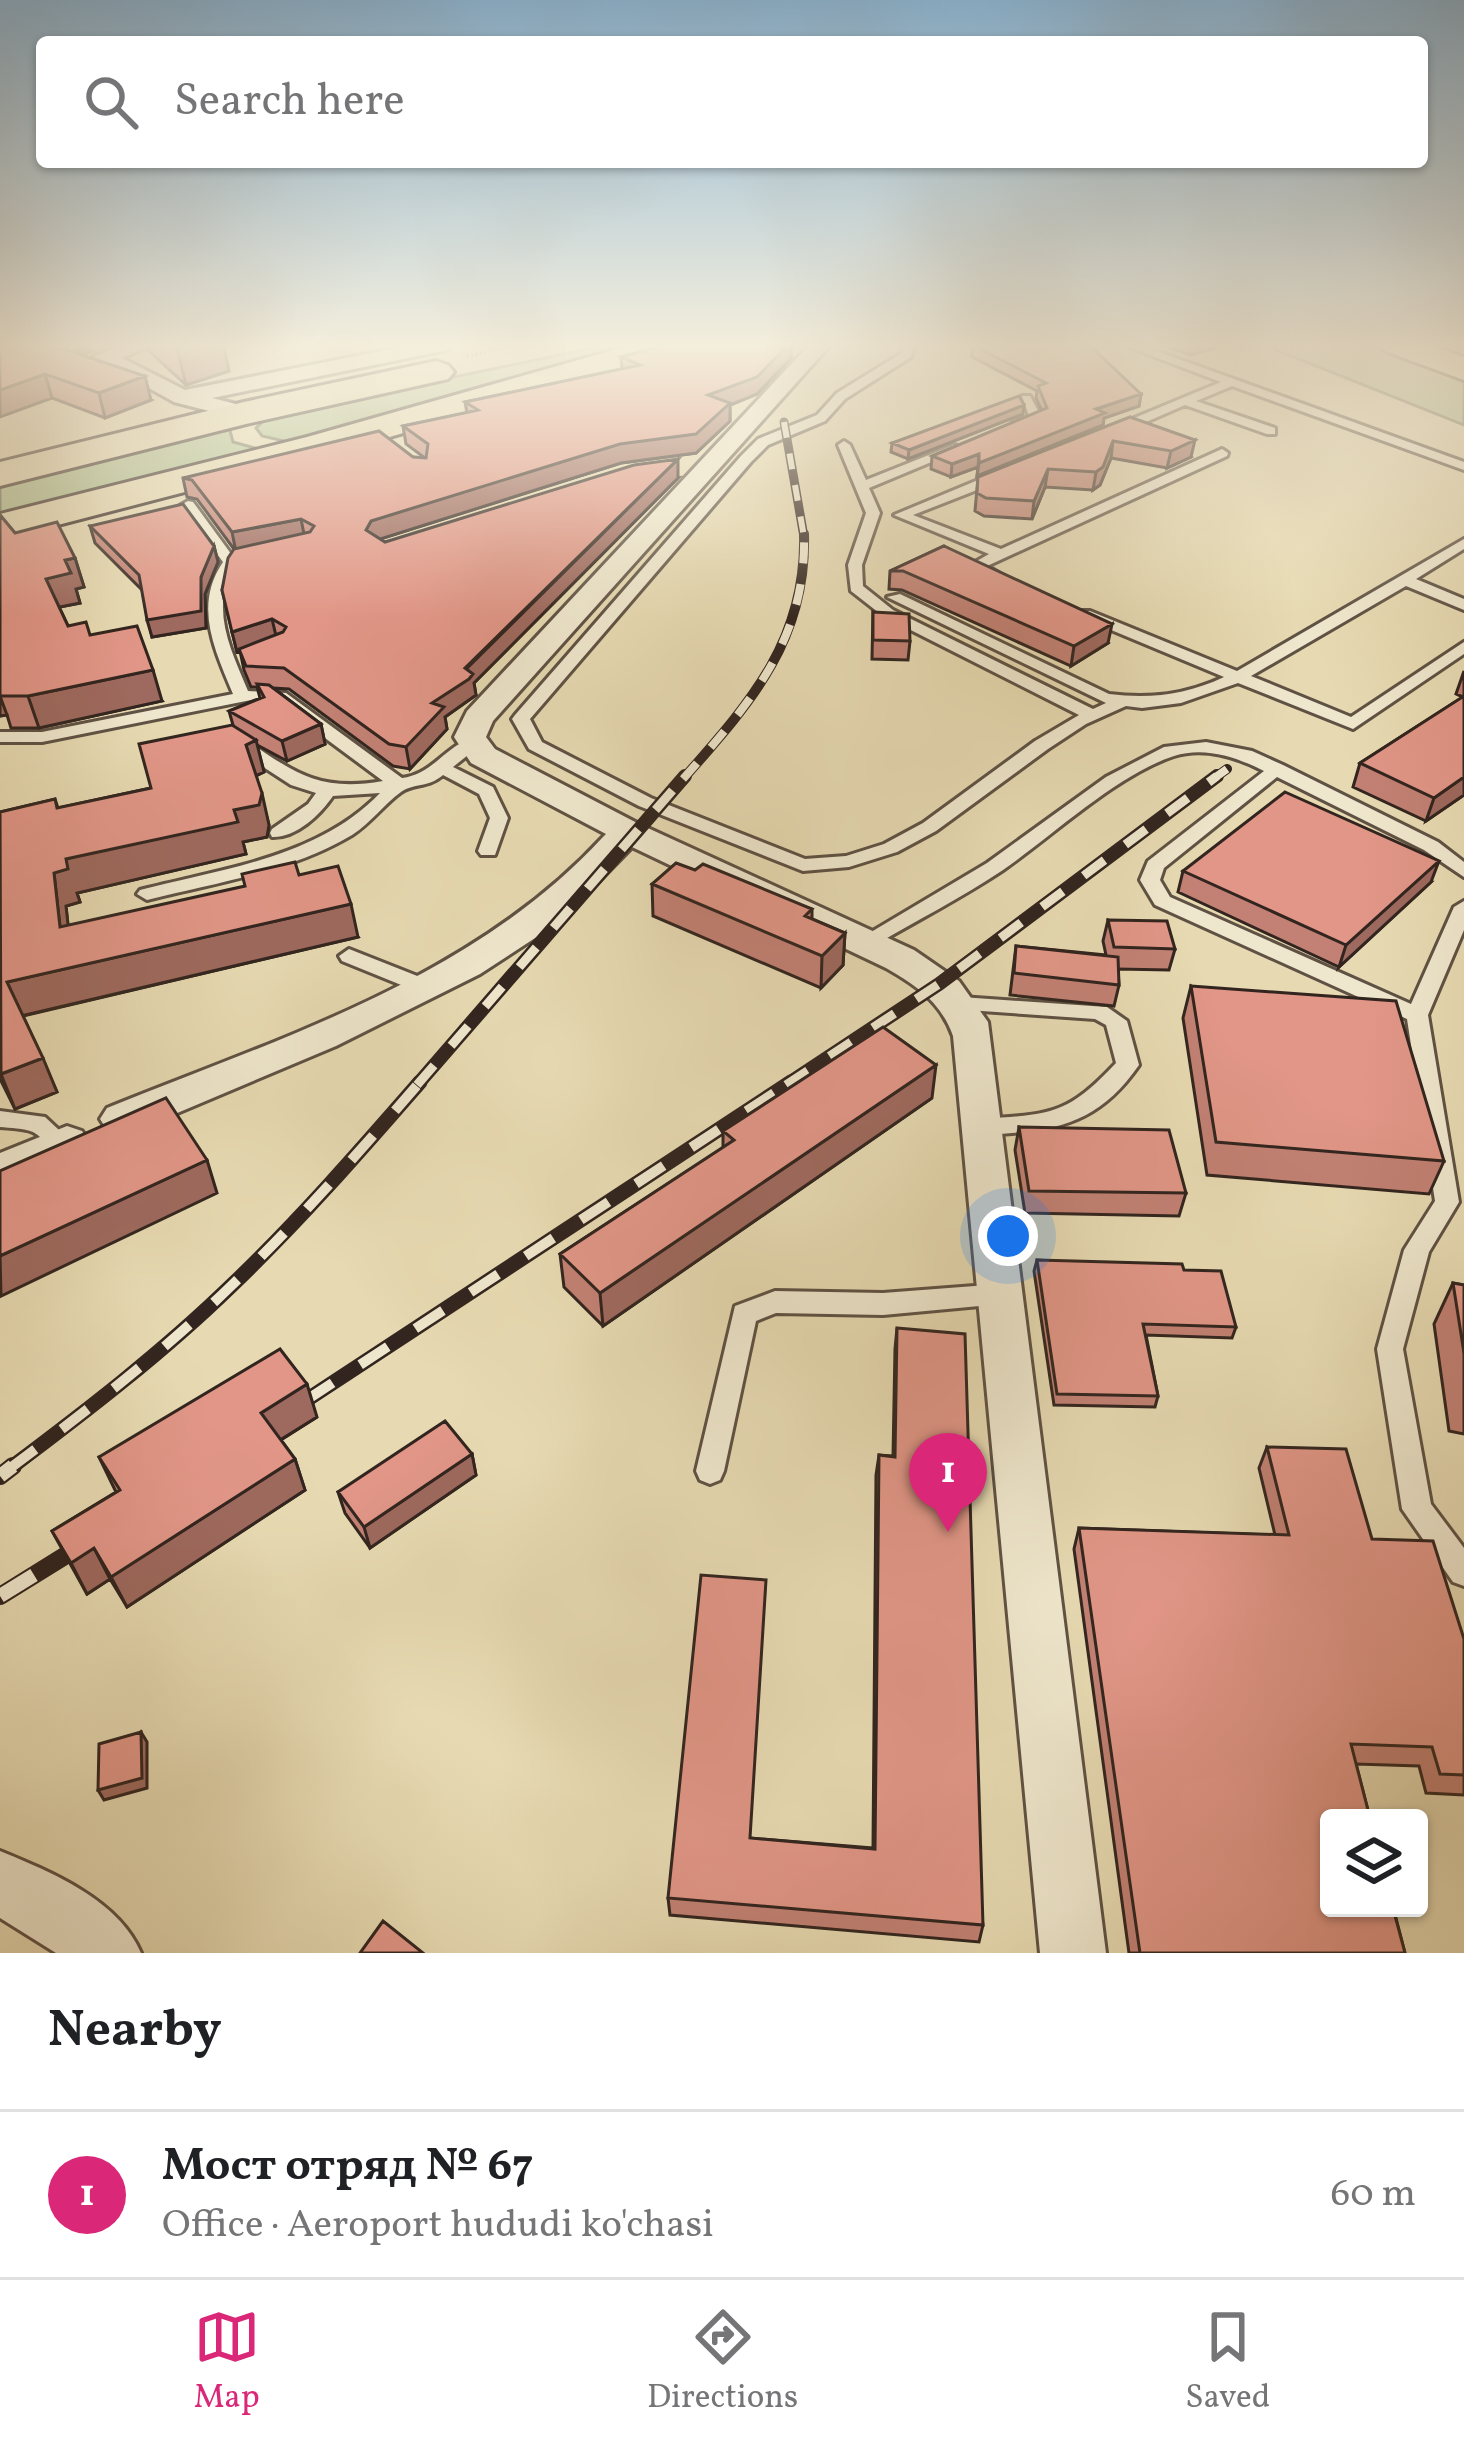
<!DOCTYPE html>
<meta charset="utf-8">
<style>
:root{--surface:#fff;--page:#f6f6f6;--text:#202124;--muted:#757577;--line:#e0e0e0;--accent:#db2777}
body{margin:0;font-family:Vollkorn,serif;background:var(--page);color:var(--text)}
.controls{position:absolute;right:36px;bottom:36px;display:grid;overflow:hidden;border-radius:12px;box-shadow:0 3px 9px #0004}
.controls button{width:108px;height:108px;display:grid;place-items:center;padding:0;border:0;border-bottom:3px solid var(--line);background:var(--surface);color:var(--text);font:60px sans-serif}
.you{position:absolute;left:1008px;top:1236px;width:42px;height:42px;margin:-30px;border:9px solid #fff;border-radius:50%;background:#1a73e8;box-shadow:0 0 0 18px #1a73e833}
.badge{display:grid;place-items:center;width:78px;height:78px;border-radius:50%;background:var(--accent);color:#fff;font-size:39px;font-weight:700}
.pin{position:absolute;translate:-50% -99px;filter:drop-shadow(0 3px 6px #0008)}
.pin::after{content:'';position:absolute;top:63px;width:42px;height:36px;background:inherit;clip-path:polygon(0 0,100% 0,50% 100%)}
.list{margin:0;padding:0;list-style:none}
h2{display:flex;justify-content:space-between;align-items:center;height:156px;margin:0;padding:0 48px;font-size:51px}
h2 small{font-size:39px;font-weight:400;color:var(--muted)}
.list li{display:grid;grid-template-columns:78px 1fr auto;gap:36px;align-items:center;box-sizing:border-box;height:168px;padding:0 48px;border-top:3px solid var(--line)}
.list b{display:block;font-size:45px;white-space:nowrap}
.list p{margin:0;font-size:39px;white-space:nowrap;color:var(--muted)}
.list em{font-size:39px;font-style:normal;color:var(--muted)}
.icon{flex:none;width:66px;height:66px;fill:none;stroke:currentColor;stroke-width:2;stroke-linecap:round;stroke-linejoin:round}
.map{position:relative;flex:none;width:1464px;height:1953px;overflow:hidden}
.search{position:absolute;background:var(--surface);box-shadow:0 3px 9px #0004;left:36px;right:36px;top:36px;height:132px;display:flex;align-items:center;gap:30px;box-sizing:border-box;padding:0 42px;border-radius:12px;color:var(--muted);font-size:45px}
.sheet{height:324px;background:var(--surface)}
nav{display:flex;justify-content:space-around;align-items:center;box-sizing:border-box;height:168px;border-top:3px solid var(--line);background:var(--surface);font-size:33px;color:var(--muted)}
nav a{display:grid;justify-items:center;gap:6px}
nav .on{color:var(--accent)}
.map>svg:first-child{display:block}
</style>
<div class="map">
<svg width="1464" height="1953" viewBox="0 0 1464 1953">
<rect width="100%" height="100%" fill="#e7dab2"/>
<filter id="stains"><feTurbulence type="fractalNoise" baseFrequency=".00167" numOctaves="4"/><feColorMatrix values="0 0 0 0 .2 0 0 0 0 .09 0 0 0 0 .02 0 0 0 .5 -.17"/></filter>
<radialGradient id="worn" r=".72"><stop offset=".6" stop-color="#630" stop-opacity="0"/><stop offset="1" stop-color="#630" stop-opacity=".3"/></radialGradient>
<!-- green -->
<path fill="#afc190" stroke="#707358" stroke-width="3" d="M 611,344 L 637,344 L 288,442 L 262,436 L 256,428 L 269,416 Z
M 1261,344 C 1343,344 1387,339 1464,375 L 1464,425 Z
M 229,427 L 233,442 L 266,451 L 0,518 L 0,483 Z"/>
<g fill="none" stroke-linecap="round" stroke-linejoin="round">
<!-- service casing -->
<g stroke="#5f5244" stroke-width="6">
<path id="service" d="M 904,344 L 915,344 L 911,357 L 845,399 L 825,421 L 768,445 L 751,462 L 530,719 L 542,742 L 651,798 L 805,859 L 846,856 L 884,844 L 923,823 L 1035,741 L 1079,715 L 883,616 L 851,591 L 848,565 L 866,513 L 838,445 L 844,441 L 850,445 L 866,480 L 954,445 L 965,448 L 869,488 L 880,513 L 862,565 L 863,586 L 893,610 L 1093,709 L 1106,703 L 887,597 L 900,594 L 1109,694 C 1150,699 1186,695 1224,677 L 1080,617 L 1080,611 L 1090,611 L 1237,671 L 1464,539 L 1464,549 L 1416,579 L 1464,599 L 1464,610 L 1406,586 L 1251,676 L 1351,717 L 1464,642 L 1464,654 L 1353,729 L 1238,683 L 1181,703 L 1142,708 L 1126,706 L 1086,724 L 1048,749 L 936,831 L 897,852 L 849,867 L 803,871 L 639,806 L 529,749 L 512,719 L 515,715 L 741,456 L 758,439 L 817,415 L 837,393 L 902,353 Z
M 1121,344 L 1137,344 L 1464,462 L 1464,470 L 1232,386 L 1196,401 L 1275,428 L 1275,434 L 1267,434 L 1185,405 L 1123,432 L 1115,432 L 1115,426 L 1221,382 Z
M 1022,396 L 1030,396 L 1042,418 L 1016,430 L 1012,429 L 1012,423 L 1029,416 Z
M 1222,449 L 1228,453 L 1227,456 L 987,566 L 1002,575 L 995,579 L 968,566 L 989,554 L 894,515 L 995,473 L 1005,473 L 1005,479 L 913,515 L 1001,549 Z
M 188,501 L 193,502 L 237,562 C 208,605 230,648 248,691 L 286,693 L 402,778 C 436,774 450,738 478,739 L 478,747 L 453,767 L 493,787 L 508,818 L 495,855 L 481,855 L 478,851 L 490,818 L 479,794 L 443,775 C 428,788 413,783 401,792 C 384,804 372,822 352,835 C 290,872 215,883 147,900 L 137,894 L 140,890 C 222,869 319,857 380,793 L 333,796 C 320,815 296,838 272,837 L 270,833 L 272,829 L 308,804 L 316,793 L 291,785 L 234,748 L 234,740 L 246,740 C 296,774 321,792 383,781 L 275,701 L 256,699 L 42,742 L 0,742 L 0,732 L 42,732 L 233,694 C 215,650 193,606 223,562 L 181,505 Z
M 1206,742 L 1252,751 L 1283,765 L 1438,842 L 1464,862 L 1464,877 L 1424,850 L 1277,777 L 1164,868 L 1160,880 L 1170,897 L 1411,1004 L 1454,907 L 1464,901 L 1464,930 L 1428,1015 L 1459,1202 L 1429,1252 L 1403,1349 L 1431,1504 L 1464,1548 L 1464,1586 L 1453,1582 L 1402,1509 L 1377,1349 L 1404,1250 L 1435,1201 L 1407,1019 L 1155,905 L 1140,880 L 1148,861 L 1264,771 C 1237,757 1204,746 1174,756 C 1118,774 1052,836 1003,870 C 961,898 916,921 873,946 L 859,946 L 856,941 L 987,863 L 1106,777 L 1164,747 Z
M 349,949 L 430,981 L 434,986 L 430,991 L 416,991 L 342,961 L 339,956 Z
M 961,997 L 1107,1007 L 1127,1021 L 1139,1065 C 1105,1114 1069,1129 1012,1133 C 999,1134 987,1136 975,1133 L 971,1127 L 975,1121 L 983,1119 C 1052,1114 1067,1115 1116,1063 L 1106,1025 L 1095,1019 L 953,1009 L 950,1004 L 953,999 Z
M 0,1111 L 45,1117 L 74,1144 L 70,1150 C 50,1154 49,1141 33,1132 C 24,1128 10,1128 0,1127 Z
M 1001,1284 L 1010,1287 L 1014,1294 L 1010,1301 L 1001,1304 L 883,1315 L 776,1313 L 756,1321 L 724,1471 L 720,1480 L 710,1484 L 700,1480 L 696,1471 L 735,1306 L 775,1291 L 883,1293 Z"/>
</g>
<!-- minor casing -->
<g stroke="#5f5244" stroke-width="6">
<path id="minor" d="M 123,344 L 153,344 L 122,358 L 185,390 L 417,344 L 457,344 L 447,350 L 212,398 L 252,408 L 252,418 L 244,420 L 174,402 L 93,357 Z
M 810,344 L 831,344 L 493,721 L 486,737 L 495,749 L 639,824 L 914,950 L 959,981 L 988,1022 L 1106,1953 L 1040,1953 L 953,1036 C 941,1002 916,985 886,968 L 632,847 L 558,923 L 480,974 L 336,1046 L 137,1130 L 122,1135 L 107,1130 L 100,1119 L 107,1108 C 280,1038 472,979 602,838 L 606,834 L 471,763 L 454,737 L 467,711 Z
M 67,1126 L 82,1131 L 89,1142 L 82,1153 L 0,1188 L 0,1153 Z
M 0,1851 C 51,1872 119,1900 141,1953 L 56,1953 L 0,1918 Z"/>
</g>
<!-- primary casing -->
<g stroke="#32251f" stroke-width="6">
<path id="primary" d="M 635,344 L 688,344 L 683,351 L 335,453 L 0,540 L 0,514 L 307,437 Z
M 1380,344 L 1428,344 L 1464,357 L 1464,380 L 1385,351 Z
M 436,361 L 448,365 L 454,372 L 448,379 L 246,424 L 0,486 L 0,462 L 244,402 Z"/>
</g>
<!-- path -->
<path stroke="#32251f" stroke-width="3" stroke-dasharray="1.5 3" stroke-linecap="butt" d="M 467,356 L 522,344"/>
<!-- service -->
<use href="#service" fill="#efe7cd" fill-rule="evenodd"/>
<!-- minor -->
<use href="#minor" fill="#efe7cd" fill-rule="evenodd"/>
<!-- primary -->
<use href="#primary" fill="#e7dab2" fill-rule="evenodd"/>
<!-- rail-far4 casing -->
<g stroke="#32251f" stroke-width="9">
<path id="rail-far4" d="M 0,382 L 102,344
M 784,422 L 804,537"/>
</g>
<!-- rail-far3 casing -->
<g stroke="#32251f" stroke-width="10">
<path id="rail-far3" d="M 683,779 C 749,704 807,641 804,534
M 1213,779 L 1227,769"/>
</g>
<!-- rail-far2 casing -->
<g stroke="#32251f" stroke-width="14">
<path id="rail-far2" d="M 417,1085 L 685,776
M 786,1085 L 939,984 L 1217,776"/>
</g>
<!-- rail-far1 casing -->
<g stroke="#32251f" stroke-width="15">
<path id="rail-far1" d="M 305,1401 L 791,1082
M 9,1469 C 85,1412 162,1353 231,1286 C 298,1222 359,1152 420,1082"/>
</g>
<!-- rail casing -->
<g stroke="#32251f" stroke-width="18">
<path id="rail" d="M 0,1476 L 13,1466
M 0,1596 L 92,1539"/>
</g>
<!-- rail-far4 -->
<use href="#rail-far4" stroke="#efe7cd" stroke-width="6" stroke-dasharray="16" stroke-linecap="butt"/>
<!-- rail-far3 -->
<use href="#rail-far3" stroke="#efe7cd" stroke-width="8" stroke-dasharray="21" stroke-linecap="butt"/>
<!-- rail-far2 -->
<use href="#rail-far2" stroke="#efe7cd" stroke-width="9" stroke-dasharray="26" stroke-linecap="butt"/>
<!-- rail-far1 -->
<use href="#rail-far1" stroke="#efe7cd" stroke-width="10" stroke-dasharray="33" stroke-linecap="butt"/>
<!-- rail -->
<use href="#rail" stroke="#efe7cd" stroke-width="14" stroke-dasharray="40" stroke-linecap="butt"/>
</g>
<!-- wall -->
<path fill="#c28174" stroke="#32251f" stroke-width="3" d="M 0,344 L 151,400 L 105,418 L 52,398 Z
M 147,344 L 223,344 L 229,371 L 186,385 L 149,351 Z
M 668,344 L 802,344 L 791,349 L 791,358 L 757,394 L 730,405 L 730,421 L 696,453 L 621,463 L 380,539 L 385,542 L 678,478 L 474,683 L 476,695 L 445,717 L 447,729 L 410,769 L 393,766 L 289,689 L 273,688 L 321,724 L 325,744 L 287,761 L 257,745 L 264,772 L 256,776 L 269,825 L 267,837 L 243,842 L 246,854 L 77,893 L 80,902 L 66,906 L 68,926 L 299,875 L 358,937 L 23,1016 L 57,1092 L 15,1109 L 0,1079 L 0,812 L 55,799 L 58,808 L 151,788 L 233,725 L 229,711 L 260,698 L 257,687 L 251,687 L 244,670 L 240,651 L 237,652 L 222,590 L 234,549 L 197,499 L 187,497 L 183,478 L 413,457 L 425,458 L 406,444 L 403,426 L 467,413 L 465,402 L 622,369 L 621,357 Z
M 1160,344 L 1227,344 L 1190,355 Z
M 973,345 L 1141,394 L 1139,406 L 1104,418 L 1103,425 L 977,476 L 978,467 L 951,477 L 931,469 L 932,456 L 1042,411 L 1036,398 L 1037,391 L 972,357 Z
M 1023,414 L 908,459 L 891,452 L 892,443 Z
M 1130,417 L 1191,457 L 1167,468 L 1111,458 L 1100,485 L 1093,490 L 1045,487 L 1032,519 L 984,516 L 975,511 L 978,477 Z
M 0,515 L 15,533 L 75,558 L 84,587 L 76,589 L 80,603 L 59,607 L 68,626 L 90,635 L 162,701 L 39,728 L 11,728 L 7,715 L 0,716 Z
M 90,526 L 214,546 L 218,562 L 205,594 L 206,628 L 152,637 L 142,590 L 95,543 Z
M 944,546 L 1108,643 L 1071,666 L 902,590 L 889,589 L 890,571 Z
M 873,612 L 910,641 L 908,660 L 872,659 Z
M 1464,671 L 1464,795 L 1426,821 L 1353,787 L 1360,763 L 1463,697 L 1456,694 Z
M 695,870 L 812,909 L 812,919 L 845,933 L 843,965 L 821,988 L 653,916 L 652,884 Z
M 1183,871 L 1431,882 L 1339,967 L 1178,892 Z
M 1108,920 L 1175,949 L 1169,970 L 1118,969 L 1119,985 L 1114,1006 L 1010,995 L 1016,946 L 1106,955 L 1103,941 Z
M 1191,986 L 1444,1161 L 1429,1194 L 1207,1175 L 1183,1018 Z
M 932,1098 L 603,1326 L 564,1287 L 560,1254 L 723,1148 L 723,1131 Z
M 1019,1127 L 1186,1193 L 1179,1216 L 1025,1213 L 1015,1150 Z
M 1037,1260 L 1184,1270 L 1236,1327 L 1232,1338 L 1146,1335 L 1158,1396 L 1155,1407 L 1054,1405 L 1034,1271 Z
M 1453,1283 L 1464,1285 L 1464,1434 L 1449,1431 L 1434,1324 Z
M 897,1328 L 983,1925 L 979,1942 L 670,1915 L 668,1898 L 750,1838 L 873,1848 L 876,1475 L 879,1455 L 893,1456 L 895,1349 Z
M 317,1417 L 281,1440 L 295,1459 L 305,1490 L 127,1607 L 110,1579 L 87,1594 L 52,1531 L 116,1492 L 99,1457 Z
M 1267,1447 L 1372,1539 L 1464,1639 L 1464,1795 L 1426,1793 L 1419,1766 L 1356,1764 L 1405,1953 L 1129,1953 L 1074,1549 L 1079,1528 L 1275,1535 L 1259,1468 Z
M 472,1454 L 476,1475 L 370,1548 L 345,1513 L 338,1492 Z"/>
<!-- shaded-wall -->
<path fill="#9e695e" stroke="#32251f" stroke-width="3" d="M 176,344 L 223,344 L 229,371 L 186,385 Z
M 780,344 L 802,344 L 791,349 L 791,358 L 757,394 L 730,405 L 730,421 L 696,453 L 621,463 L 374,541 L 366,530 L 371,521 L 708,395 Z
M 1192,344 L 1227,344 L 1190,355 Z
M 45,374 L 52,398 L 0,417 L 0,390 Z
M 145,376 L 151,400 L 105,418 L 99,393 Z
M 1141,394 L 1139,406 L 1104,418 L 1103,425 L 977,476 L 979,463 L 1096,409 Z
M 1024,405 L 1023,414 L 908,459 L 909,450 Z
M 1195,440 L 1191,457 L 1167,468 L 1171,451 Z
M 1113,441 L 1111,458 L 1100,485 L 1093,490 L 1096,472 Z
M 979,454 L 978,467 L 951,477 L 952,464 Z
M 678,459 L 678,478 L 474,683 L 476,695 L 445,717 L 447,729 L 410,769 L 406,747 L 432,703 Z
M 1048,469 L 1045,487 L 1032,519 L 1034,501 Z
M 301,519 L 305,539 L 236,552 L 232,532 Z
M 214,546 L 218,562 L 205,594 L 206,628 L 152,637 L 147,620 L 201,577 Z
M 75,558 L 84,587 L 76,589 L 80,603 L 55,608 L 46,579 L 65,560 Z
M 272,619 L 277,640 L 237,652 L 232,632 Z
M 1112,624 L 1108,643 L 1071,666 L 1074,646 Z
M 153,670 L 162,701 L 39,728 L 28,696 Z
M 0,690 L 0,696 L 7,715 L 0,716 Z
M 321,724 L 325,744 L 287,761 L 282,741 Z
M 256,740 L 264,772 L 253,777 L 246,745 Z
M 1464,777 L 1464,795 L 1426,821 L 1434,798 Z
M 262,793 L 269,825 L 267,837 L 243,842 L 246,854 L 77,893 L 80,902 L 66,906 L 72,961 L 60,927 L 54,873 L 66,859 L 234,810 Z
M 1439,861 L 1431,882 L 1339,967 L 1346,945 Z
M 351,904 L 358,937 L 21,1016 L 7,982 Z
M 845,933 L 843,965 L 821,988 L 822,956 Z
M 43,1058 L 57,1092 L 15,1109 L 1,1074 Z
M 936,1065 L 932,1098 L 603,1326 L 600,1293 Z
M 207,1160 L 217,1193 L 1,1296 L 0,1256 Z
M 307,1384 L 317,1417 L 272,1445 L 261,1413 Z
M 472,1454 L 476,1475 L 370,1548 L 364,1527 Z
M 295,1459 L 305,1490 L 127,1607 L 111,1577 Z
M 94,1548 L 110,1579 L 87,1594 L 71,1563 Z
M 141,1732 L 147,1742 L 147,1788 L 104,1800 L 98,1790 Z"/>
<!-- building -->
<path fill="#e19687" stroke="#32251f" stroke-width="3" d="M 0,344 L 49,344 L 145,376 L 99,393 L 45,374 L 0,390 Z
M 668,344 L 789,344 L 757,377 L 708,395 L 730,403 L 696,434 L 620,444 L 371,521 L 366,530 L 385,542 L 634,465 L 678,459 L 465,668 L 473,674 L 469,679 L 432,703 L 444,707 L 406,747 L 389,744 L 284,668 L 246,666 L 239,649 L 283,632 L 286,627 L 272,619 L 232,632 L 222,590 L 228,558 L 234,549 L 310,532 L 314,526 L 301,519 L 232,532 L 192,480 L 183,478 L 379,431 L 413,457 L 426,458 L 428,444 L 403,426 L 478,410 L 465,402 L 640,365 L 621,357 Z
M 976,344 L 1088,344 L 1141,394 L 1096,409 L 1105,413 L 979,463 L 979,454 L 952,464 L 932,456 L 1047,408 L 1038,386 L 1046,383 L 973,345 Z
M 1019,396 L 1024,405 L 909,450 L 892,443 Z
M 1130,417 L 1195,440 L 1171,451 L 1113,441 L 1103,467 L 1096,472 L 1048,469 L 1034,501 L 986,498 L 977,493 L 978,477 Z
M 183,504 L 214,546 L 201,577 L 201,611 L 147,620 L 139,575 L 90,526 Z
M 0,515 L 15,533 L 57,522 L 75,558 L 65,560 L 71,573 L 46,579 L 68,626 L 86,622 L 90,635 L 137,626 L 153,670 L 28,696 L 0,696 Z
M 944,546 L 1112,624 L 1074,646 L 903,571 L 890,571 Z
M 873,612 L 909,614 L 910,641 L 873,640 Z
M 257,684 L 269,685 L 321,724 L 282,741 L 229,711 L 264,697 Z
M 1464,696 L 1464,777 L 1434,798 L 1360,763 Z
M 232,725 L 256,740 L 246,745 L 262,793 L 259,805 L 234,810 L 238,822 L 66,859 L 68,869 L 54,873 L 60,927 L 245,886 L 242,874 L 295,862 L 299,875 L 338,866 L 351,904 L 7,982 L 43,1058 L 1,1074 L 0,812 L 55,799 L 57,808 L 151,788 L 139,744 Z
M 1285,792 L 1439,861 L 1346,945 L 1183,871 Z
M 676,863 L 695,870 L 703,864 L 812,909 L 805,916 L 845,933 L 822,956 L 652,884 Z
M 1108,920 L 1167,921 L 1175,949 L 1114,947 Z
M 1016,946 L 1118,957 L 1119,985 L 1014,973 Z
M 1191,986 L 1396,1001 L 1444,1161 L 1216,1142 Z
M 883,1027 L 936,1065 L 600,1293 L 560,1254 L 734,1140 L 723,1131 Z
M 166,1098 L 207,1160 L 0,1256 L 0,1171 Z
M 1019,1127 L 1169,1130 L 1186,1193 L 1029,1191 Z
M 1037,1260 L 1182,1264 L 1184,1270 L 1221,1271 L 1236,1327 L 1143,1324 L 1158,1396 L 1057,1394 Z
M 1453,1283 L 1464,1285 L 1464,1353 Z
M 897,1328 L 965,1334 L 983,1925 L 668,1898 L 701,1575 L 766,1580 L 750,1838 L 875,1849 L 879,1455 L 895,1457 Z
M 280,1349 L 307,1384 L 261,1413 L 295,1459 L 111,1577 L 94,1548 L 71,1563 L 52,1531 L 120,1490 L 99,1457 Z
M 445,1421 L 472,1454 L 364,1527 L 338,1492 Z
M 1267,1447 L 1346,1449 L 1372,1539 L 1433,1541 L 1464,1639 L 1464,1775 L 1440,1774 L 1432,1747 L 1351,1744 L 1370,1818 L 1329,1818 L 1329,1908 L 1393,1908 L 1405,1953 L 1140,1953 L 1079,1528 L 1289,1535 Z
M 141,1732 L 142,1778 L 98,1790 L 99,1744 Z
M 383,1921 L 423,1953 L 360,1953 Z"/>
<!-- sky -->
<linearGradient id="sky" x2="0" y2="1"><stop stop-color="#8ab5d5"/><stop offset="0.56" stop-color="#f4eedc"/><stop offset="1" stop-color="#f4eedc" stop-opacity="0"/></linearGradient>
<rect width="1464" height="617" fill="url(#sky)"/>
<rect width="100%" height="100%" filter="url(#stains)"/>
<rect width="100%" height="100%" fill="url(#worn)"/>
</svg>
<div class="controls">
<button><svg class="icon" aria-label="layers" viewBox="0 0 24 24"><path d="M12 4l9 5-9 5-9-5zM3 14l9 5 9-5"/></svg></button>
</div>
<div class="you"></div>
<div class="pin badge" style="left:948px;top:1532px">1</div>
<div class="search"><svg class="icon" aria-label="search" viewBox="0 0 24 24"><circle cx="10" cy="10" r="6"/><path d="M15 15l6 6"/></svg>Search here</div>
</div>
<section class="sheet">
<h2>Nearby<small></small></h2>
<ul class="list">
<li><span class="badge">1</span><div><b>Мост отряд № 67</b><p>Office · Aeroport hududi ko'chasi</p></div><em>60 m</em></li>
</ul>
</section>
<nav>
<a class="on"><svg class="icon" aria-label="map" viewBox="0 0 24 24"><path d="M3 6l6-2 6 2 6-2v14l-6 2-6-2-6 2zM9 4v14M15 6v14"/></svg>Map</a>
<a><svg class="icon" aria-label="directions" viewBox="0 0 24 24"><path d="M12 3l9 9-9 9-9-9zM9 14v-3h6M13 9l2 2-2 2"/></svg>Directions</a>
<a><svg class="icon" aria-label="saved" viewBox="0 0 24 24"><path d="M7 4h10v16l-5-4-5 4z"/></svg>Saved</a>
</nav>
